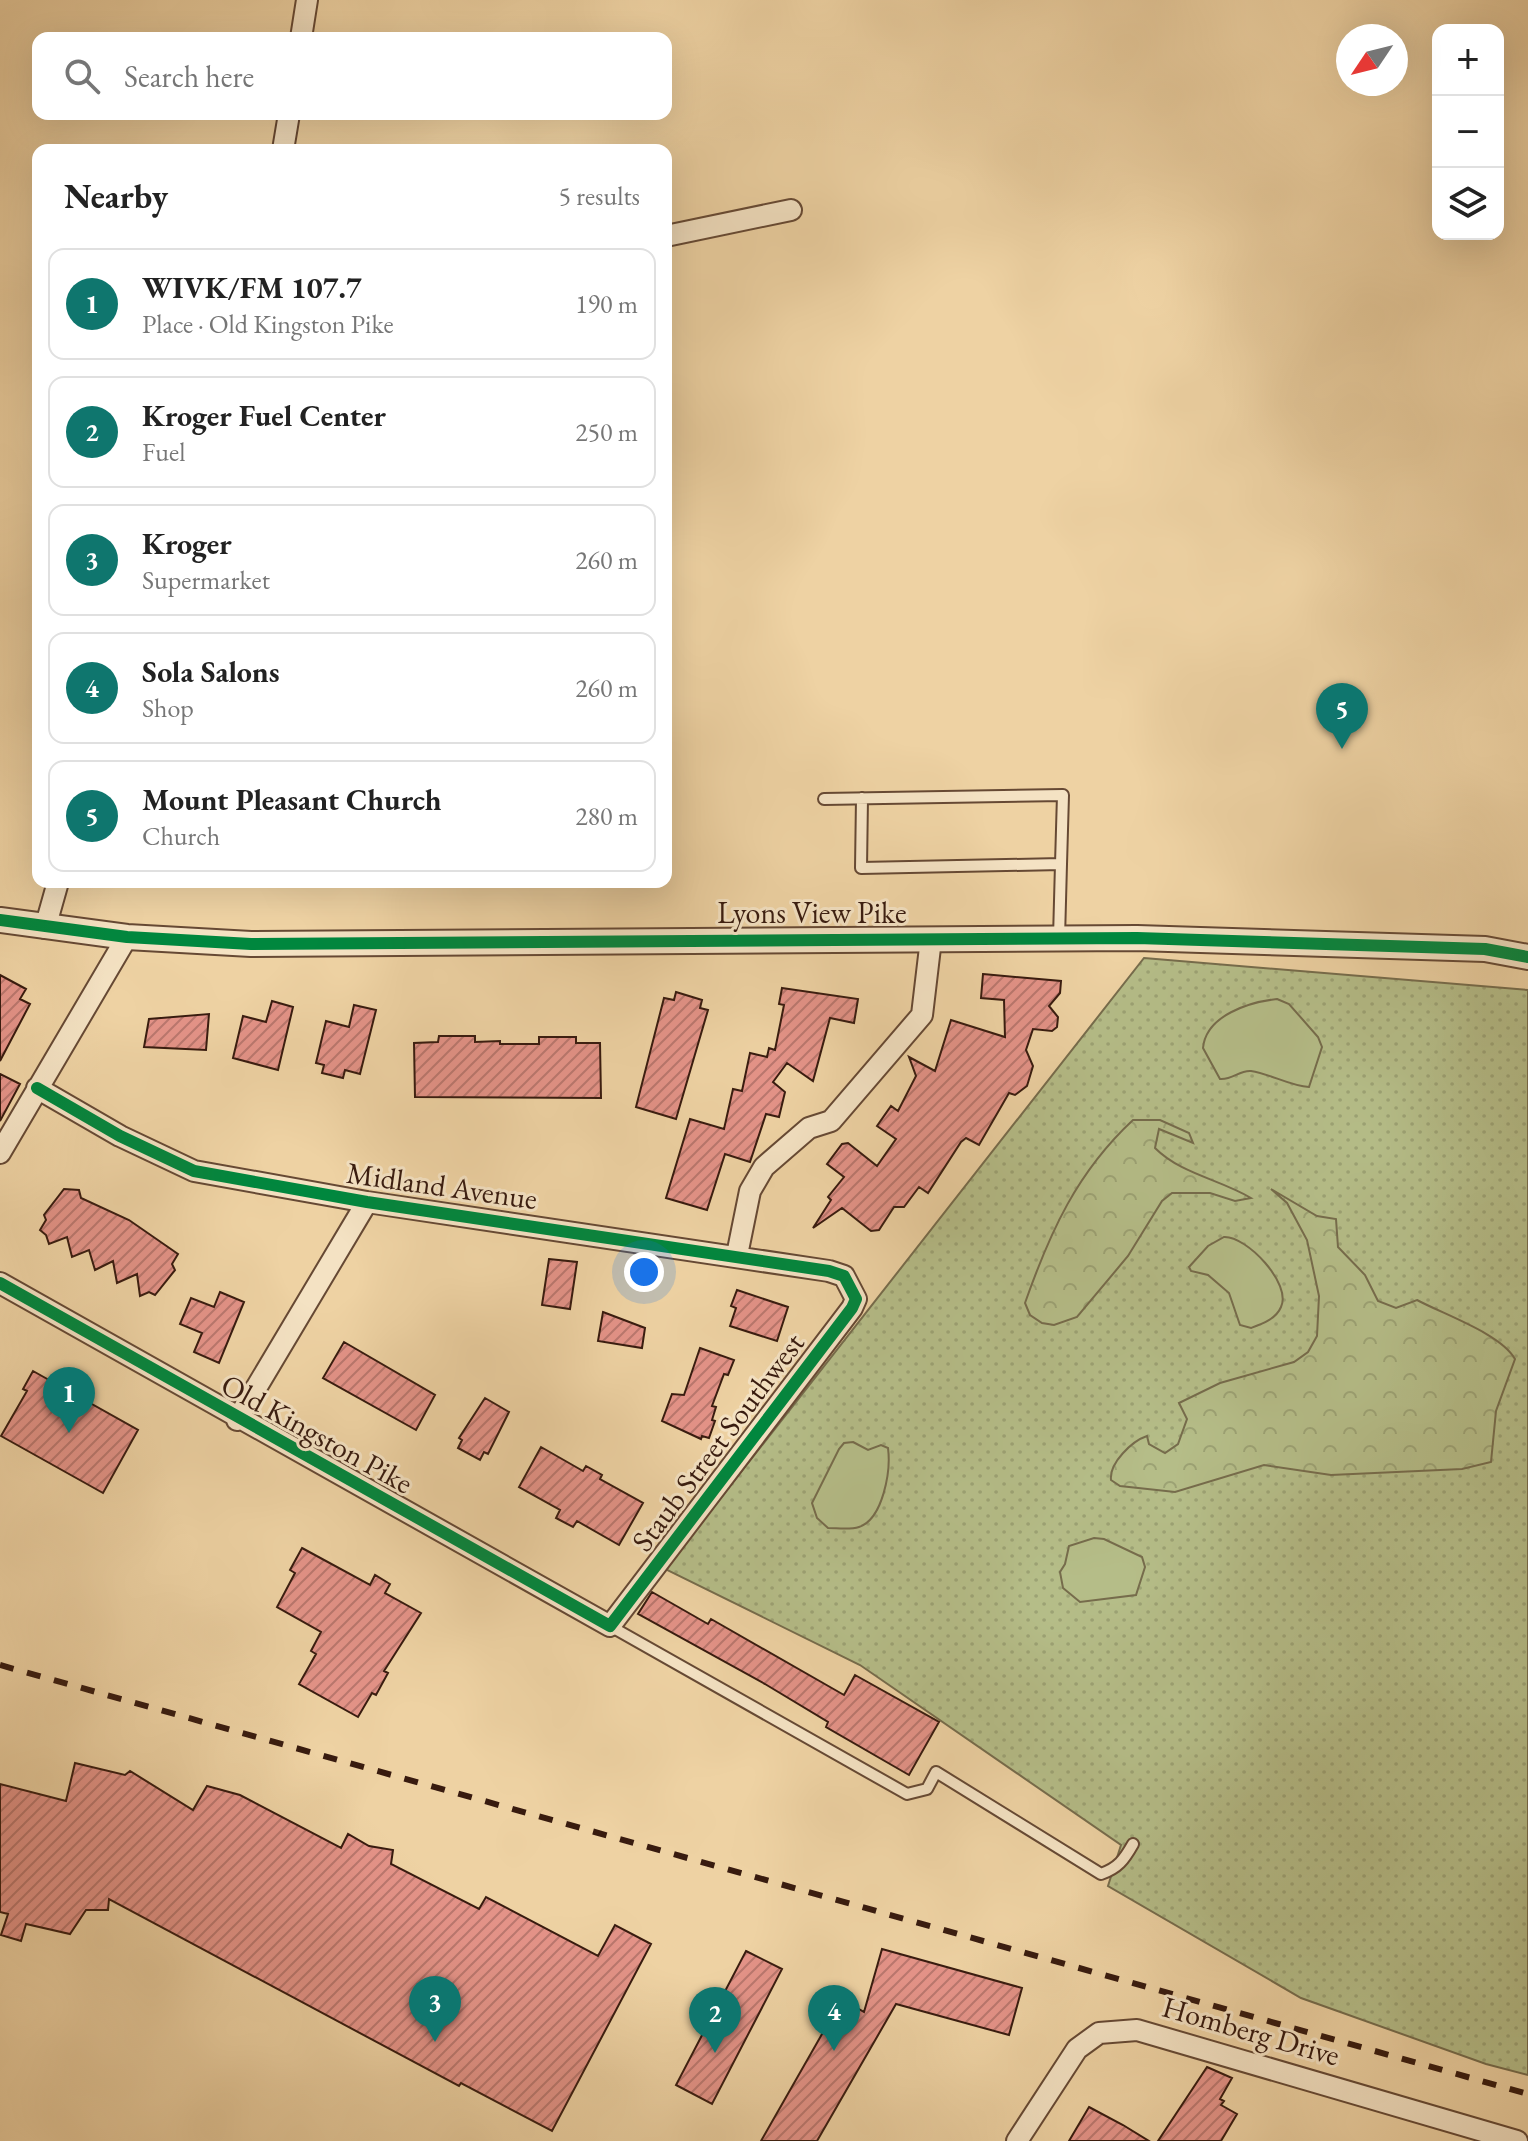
<!DOCTYPE html>
<meta charset="utf-8">
<style>
:root{--surface:#fff;--page:#f2f2f2;--text:#222;--muted:#767676;--line:#e0e0e0;--accent:#0f766e}
body{margin:0;font-family:"EB Garamond",serif;background:var(--page);color:var(--text)}
.controls{position:absolute;right:24px;top:24px;display:grid;overflow:hidden;border-radius:16px;box-shadow:0 8px 32px #0002}
.controls button{width:72px;height:72px;display:grid;place-items:center;padding:0;border:0;border-bottom:2px solid var(--line);background:var(--surface);color:var(--text);font:40px sans-serif}
.compass{position:absolute;left:1336px;top:24px;width:72px;height:72px;border-radius:50%;background:var(--surface);box-shadow:0 8px 32px #0002;rotate:235deg}
.you{position:absolute;left:644px;top:1272px;width:28px;height:28px;margin:-20px;border:6px solid #fff;border-radius:50%;background:#1a73e8;box-shadow:0 0 0 12px #1a73e833}
.badge{display:grid;place-items:center;width:52px;height:52px;border-radius:50%;background:var(--accent);color:#fff;font-size:26px;font-weight:700}
.pin{position:absolute;translate:-50% -66px;filter:drop-shadow(0 2px 4px #0008)}
.pin::after{content:'';position:absolute;top:42px;width:28px;height:24px;background:inherit;clip-path:polygon(0 0,100% 0,50% 100%)}
.list{margin:0;padding:0;list-style:none}
h2{display:flex;justify-content:space-between;align-items:center;height:104px;margin:0;padding:0 32px;font-size:34px}
h2 small{font-size:26px;font-weight:400;color:var(--muted)}
.list li{display:grid;grid-template-columns:52px 1fr auto;gap:24px;align-items:center;box-sizing:border-box;height:112px;margin:0 16px 16px;padding:0 16px;border:2px solid var(--line);border-radius:16px}
.list b{display:block;font-size:30px;white-space:nowrap}
.list p{margin:0;font-size:26px;white-space:nowrap;color:var(--muted)}
.list em{font-size:26px;font-style:normal;color:var(--muted)}
.icon{flex:none;width:44px;height:44px;fill:none;stroke:currentColor;stroke-width:2;stroke-linecap:round;stroke-linejoin:round}
.map{position:relative;flex:none;width:1528px;height:2141px;overflow:hidden}
.search{position:absolute;background:var(--surface);box-shadow:0 8px 32px #0002;left:32px;top:32px;width:640px;height:88px;display:flex;align-items:center;gap:20px;box-sizing:border-box;padding:0 28px;border-radius:16px;color:var(--muted);font-size:30px}
.panel{position:absolute;background:var(--surface);box-shadow:0 8px 32px #0002;left:32px;top:144px;width:640px;height:744px;border-radius:16px}
.map>svg:first-child{display:block}
</style>
<div class="map">
<svg width="1528" height="2141" viewBox="0 0 1528 2141">
<defs>
<pattern id="grass-dots" width="8" height="8" patternUnits="userSpaceOnUse" patternTransform="scale(2)"><rect width="8" height="8" fill="#b5bd88"/><path d="M2 2h.1M6 6h.1" fill="none" stroke="#9ca274" stroke-width="1.8" stroke-linecap="round"/></pattern>
<pattern id="forest-crowns" width="20" height="18" patternUnits="userSpaceOnUse" patternTransform="scale(2)"><rect width="20" height="18" fill="#b5bd88"/><path d="M2 6a3 3 0 1 1 6 0M12 15a3 3 0 1 1 6 0" fill="none" stroke="#9ca274"/></pattern>
<pattern id="building-hatch" width="6" height="6" patternUnits="userSpaceOnUse" patternTransform="scale(2)"><rect width="6" height="6" fill="#e49388"/><path d="M-1 1l2-2M0 6l6-6M5 7l2-2" fill="none" stroke="#ba776e"/></pattern>
</defs>
<rect width="100%" height="100%" fill="#eed2a3"/>
<filter id="stains"><feTurbulence type="fractalNoise" baseFrequency=".0025" numOctaves="4"/><feColorMatrix values="0 0 0 0 .2 0 0 0 0 .09 0 0 0 0 .02 0 0 0 .5 -.17"/></filter>
<radialGradient id="worn" r=".72"><stop offset=".6" stop-color="#630" stop-opacity="0"/><stop offset="1" stop-color="#630" stop-opacity=".3"/></radialGradient>
<!-- grass -->
<path fill="url(#grass-dots)" stroke="#766c4c" stroke-width="2" d="M 1144,958 L 1528,990 L 1528,2075 L 1486,2064 L 1301,1998 L 1108,1886 L 1121,1845 L 860,1665 L 665,1569 Z"/>
<!-- forest -->
<path fill="url(#forest-crowns)" stroke="#766c4c" stroke-width="2" d="M 1133,1120 L 1160,1120 L 1189,1133 L 1193,1143 L 1159,1129 L 1155,1148 C 1181,1174 1219,1179 1251,1198 L 1235,1201 L 1210,1193 L 1172,1193 L 1162,1201 L 1128,1256 L 1077,1317 L 1054,1325 L 1042,1323 L 1030,1315 L 1025,1303 C 1050,1232 1077,1172 1133,1120 Z
M 1271,1189 L 1317,1216 L 1336,1219 L 1338,1247 L 1365,1275 L 1378,1301 L 1396,1308 L 1417,1300 C 1445,1315 1501,1334 1515,1359 L 1496,1411 L 1491,1462 L 1462,1469 L 1331,1475 L 1264,1465 L 1175,1492 L 1120,1486 L 1111,1480 C 1109,1463 1132,1441 1147,1436 L 1149,1444 L 1165,1453 L 1178,1444 L 1187,1419 L 1179,1403 L 1220,1383 L 1294,1362 L 1308,1352 L 1317,1336 L 1319,1296 L 1307,1240 L 1287,1203 Z"/>
<!-- park -->
<path fill="#b5bd88" stroke="#766c4c" stroke-width="2" d="M 1277,999 L 1289,1004 L 1318,1037 L 1322,1047 L 1309,1087 C 1290,1086 1271,1074 1251,1071 C 1239,1070 1233,1080 1220,1079 L 1203,1048 C 1206,1015 1250,1002 1277,999 Z
M 1224,1237 C 1247,1236 1292,1284 1281,1307 C 1276,1319 1262,1324 1251,1328 L 1240,1325 L 1229,1293 L 1208,1275 L 1191,1271 L 1189,1267 L 1208,1246 Z
M 853,1442 L 868,1450 L 881,1445 L 888,1448 C 891,1471 883,1519 859,1527 C 850,1530 837,1528 828,1528 L 817,1518 L 812,1503 L 839,1449 L 844,1443 Z
M 1094,1538 L 1104,1539 L 1142,1557 L 1145,1567 L 1136,1595 L 1080,1602 L 1063,1588 L 1060,1572 L 1065,1564 L 1069,1546 Z"/>
<!-- building -->
<path fill="url(#building-hatch)" stroke="#381b0f" stroke-width="2" d="M 983,974 L 1061,981 L 1060,993 L 1049,1006 L 1058,1017 L 1057,1027 L 1052,1031 L 1033,1029 L 1026,1050 L 1033,1066 L 1027,1086 L 1015,1095 L 1009,1093 L 979,1145 L 966,1138 L 961,1142 L 928,1193 L 919,1187 L 904,1207 L 894,1207 L 879,1230 L 871,1231 L 842,1208 L 813,1228 L 831,1200 L 828,1197 L 844,1177 L 827,1164 L 842,1144 L 848,1143 L 877,1166 L 896,1139 L 877,1126 L 891,1106 L 898,1111 L 916,1076 L 909,1057 L 935,1071 L 951,1020 L 1005,1037 L 1004,1000 L 981,998 Z
M 0,975 L 26,989 L 20,999 L 30,1004 L 0,1061 Z
M 782,988 L 858,999 L 854,1023 L 830,1018 L 813,1081 L 787,1063 L 773,1082 L 785,1092 L 779,1117 L 766,1114 L 750,1162 L 725,1154 L 707,1210 L 666,1198 L 690,1119 L 724,1129 L 733,1089 L 742,1091 L 750,1053 L 767,1057 L 769,1048 L 775,1050 L 784,1005 L 779,1004 Z
M 676,992 L 702,1000 L 700,1008 L 708,1010 L 676,1119 L 636,1107 L 664,998 L 674,1000 Z
M 272,1001 L 293,1007 L 278,1070 L 233,1058 L 243,1016 L 266,1022 Z
M 354,1005 L 376,1010 L 360,1074 L 345,1070 L 343,1078 L 322,1073 L 324,1065 L 316,1063 L 326,1021 L 349,1027 Z
M 209,1014 L 206,1050 L 144,1047 L 149,1019 Z
M 439,1036 L 475,1036 L 475,1042 L 500,1041 L 500,1044 L 539,1044 L 539,1037 L 576,1037 L 576,1043 L 600,1043 L 601,1098 L 415,1097 L 414,1043 L 438,1042 Z
M 0,1074 L 20,1084 L 0,1121 Z
M 64,1189 L 79,1190 L 81,1198 L 129,1220 L 178,1254 L 172,1264 L 175,1270 L 155,1295 L 149,1292 L 140,1296 L 137,1274 L 117,1283 L 113,1261 L 95,1270 L 89,1250 L 72,1257 L 67,1237 L 49,1244 L 46,1235 L 40,1230 L 46,1220 L 44,1215 Z
M 549,1259 L 577,1262 L 570,1309 L 542,1305 Z
M 737,1290 L 788,1307 L 777,1341 L 730,1326 L 736,1308 L 731,1306 Z
M 220,1292 L 244,1302 L 219,1363 L 194,1352 L 202,1333 L 180,1324 L 191,1298 L 214,1307 Z
M 603,1312 L 645,1328 L 642,1348 L 598,1341 Z
M 344,1342 L 435,1395 L 416,1430 L 323,1378 Z
M 700,1348 L 734,1360 L 728,1375 L 724,1374 L 712,1406 L 716,1407 L 712,1420 L 715,1421 L 709,1438 L 702,1436 L 701,1439 L 662,1421 L 672,1394 L 684,1395 Z
M 33,1371 L 138,1430 L 103,1493 L 1,1436 L 27,1391 L 23,1389 Z
M 485,1398 L 509,1412 L 488,1454 L 484,1452 L 480,1460 L 458,1448 L 462,1440 L 459,1438 Z
M 541,1447 L 583,1471 L 586,1466 L 602,1475 L 600,1479 L 643,1503 L 619,1545 L 577,1521 L 573,1527 L 556,1518 L 560,1510 L 519,1487 Z
M 302,1548 L 370,1585 L 375,1575 L 390,1584 L 385,1593 L 421,1613 L 384,1671 L 388,1673 L 376,1695 L 372,1693 L 358,1717 L 299,1684 L 316,1654 L 311,1651 L 321,1632 L 277,1607 L 295,1573 L 290,1570 Z
M 652,1592 L 708,1624 L 711,1619 L 844,1695 L 855,1675 L 939,1722 L 909,1775 L 826,1727 L 828,1722 L 765,1684 L 638,1614 Z
M 75,1763 L 125,1775 L 130,1771 L 193,1810 L 207,1786 L 240,1795 L 341,1848 L 348,1834 L 369,1846 L 393,1850 L 391,1864 L 479,1909 L 486,1897 L 598,1956 L 615,1925 L 651,1944 L 552,2131 L 461,2083 L 459,2086 L 109,1899 L 108,1910 L 86,1910 L 70,1934 L 26,1924 L 21,1941 L 1,1935 L 8,1914 L 0,1912 L 0,1784 L 66,1801 Z
M 882,1949 L 1022,1988 L 1009,2035 L 896,2004 L 817,2141 L 761,2141 L 842,1999 L 864,2012 Z
M 746,1951 L 782,1969 L 712,2104 L 676,2085 Z
M 1207,2067 L 1232,2078 L 1220,2099 L 1224,2101 L 1221,2105 L 1237,2114 L 1221,2141 L 1158,2141 Z
M 1089,2107 L 1123,2125 L 1149,2141 L 1069,2141 Z"/>
<g fill="none" stroke-linecap="round" stroke-linejoin="round">
<!-- service casing -->
<g stroke="#664934" stroke-width="14">
<path id="service" d="M 824,799 L 1063,795 L 1061,864 L 861,868 L 862,798
M 1059,938 L 1061,864
M 610,1626 L 907,1794 L 927,1789 L 936,1772 L 1101,1874 C 1118,1868 1124,1860 1133,1844"/>
</g>
<!-- minor casing -->
<g stroke="#664934" stroke-width="24">
<path id="minor" d="M 301,38 L 307,0
M 283,150 L 289,114
M 666,236 L 791,210
M 45,928 L 58,882
M 0,1153 L 127,937
M 737,1255 L 750,1191 L 764,1167 L 809,1128 L 831,1121 L 922,1015 L 931,939
M 0,1283 L 610,1626 L 852,1308 L 856,1299 L 844,1276 L 829,1271 L 367,1202 L 194,1171 L 120,1136 L 37,1088
M 237,1420 L 367,1202
M 1017,2141 L 1077,2049 L 1099,2033 L 1137,2030 L 1517,2141"/>
</g>
<!-- tertiary casing -->
<g stroke="#664934" stroke-width="28">
<path id="tertiary" d="M 0,920 L 127,937 L 251,944 L 1137,938 L 1485,949 L 1528,957"/>
</g>
<!-- service -->
<use href="#service" stroke="#f4e2c3" stroke-width="10"/>
<!-- minor -->
<use href="#minor" stroke="#f4e2c3" stroke-width="20"/>
<!-- tertiary -->
<use href="#tertiary" stroke="#f4e2c3" stroke-width="24"/>
<!-- rail -->
<path stroke="#381b0f" stroke-width="6" stroke-dasharray="14 14" stroke-linecap="butt" d="M 0,1665 L 1528,2094"/>
<!-- cycleway casing -->
<g stroke="#f4e2c3" stroke-width="17">
<path id="cycleway" d="M 0,920 L 127,937 L 251,944 L 1137,938 L 1485,949 L 1528,957
M 0,1283 L 610,1626 L 852,1308 L 856,1299 L 844,1276 L 829,1271 L 367,1202 L 194,1171 L 120,1136 L 37,1088"/>
</g>
<!-- cycleway -->
<use href="#cycleway" stroke="#00873e" stroke-width="12"/>
</g>
<g text-anchor="middle" stroke-width="6" stroke-linejoin="round" paint-order="stroke">
<!-- street labels -->
<g font-size="30" fill="#381b0f" stroke="#f4e2c3">
<text x="812" y="923">Lyons View Pike</text>
<text transform="translate(442 1186) rotate(8)" y="10">Midland Avenue</text>
<text transform="translate(317 1434) rotate(29)" y="10">Old Kingston Pike</text>
<text transform="translate(718 1442) rotate(-53)" y="10">Staub Street Southwest</text>
<text transform="translate(1251 2031) rotate(16)" y="10">Homberg Drive</text>
</g>
</g>
<rect width="100%" height="100%" filter="url(#stains)"/>
<rect width="100%" height="100%" fill="url(#worn)"/>
</svg>
<div class="controls">
<button>+</button>
<button>−</button>
<button><svg class="icon" aria-label="layers" viewBox="0 0 24 24"><path d="M12 4l9 5-9 5-9-5zM3 14l9 5 9-5"/></svg></button>
</div>
<svg class="compass" viewBox="-18 -18 36 36"><path d="M0-13l5 13h-10z" fill="#e53935"/><path d="M0 13l5-13h-10z" fill="#767676"/></svg>
<div class="you"></div>
<div class="pin badge" style="left:69px;top:1433px">1</div>
<div class="pin badge" style="left:715px;top:2053px">2</div>
<div class="pin badge" style="left:435px;top:2042px">3</div>
<div class="pin badge" style="left:834px;top:2051px">4</div>
<div class="pin badge" style="left:1342px;top:749px">5</div>
<div class="search"><svg class="icon" aria-label="search" viewBox="0 0 24 24"><circle cx="10" cy="10" r="6"/><path d="M15 15l6 6"/></svg>Search here</div>
<section class="panel">
<h2>Nearby<small>5 results</small></h2>
<ul class="list">
<li><span class="badge">1</span><div><b>WIVK/FM 107.7</b><p>Place · Old Kingston Pike</p></div><em>190 m</em></li>
<li><span class="badge">2</span><div><b>Kroger Fuel Center</b><p>Fuel</p></div><em>250 m</em></li>
<li><span class="badge">3</span><div><b>Kroger</b><p>Supermarket</p></div><em>260 m</em></li>
<li><span class="badge">4</span><div><b>Sola Salons</b><p>Shop</p></div><em>260 m</em></li>
<li><span class="badge">5</span><div><b>Mount Pleasant Church</b><p>Church</p></div><em>280 m</em></li>
</ul>
</section>
</div>
